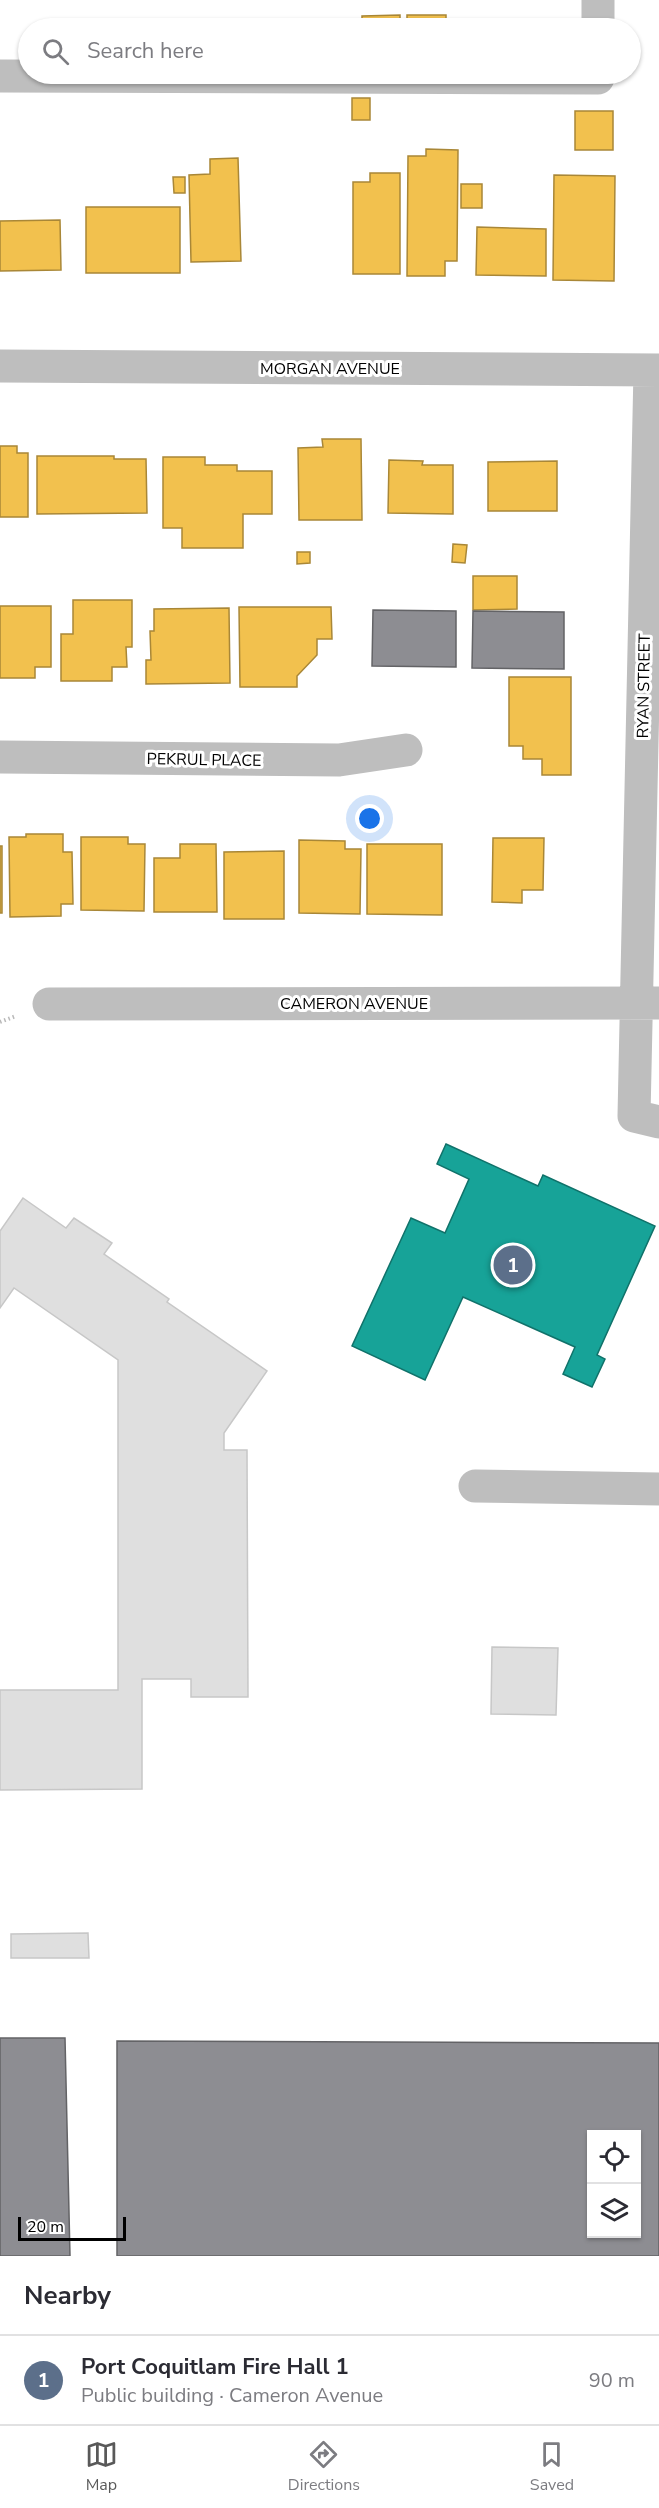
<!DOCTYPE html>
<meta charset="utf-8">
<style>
:root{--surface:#fff;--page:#f7f7f7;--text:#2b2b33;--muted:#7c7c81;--line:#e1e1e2;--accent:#595959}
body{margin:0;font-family:"Nunito Sans",sans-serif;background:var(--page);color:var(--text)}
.controls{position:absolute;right:18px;bottom:18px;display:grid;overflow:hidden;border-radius:0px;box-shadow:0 2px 4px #0004}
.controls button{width:54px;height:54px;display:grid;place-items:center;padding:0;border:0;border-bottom:2px solid var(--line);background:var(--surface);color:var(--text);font:30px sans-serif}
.scale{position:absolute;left:18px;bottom:15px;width:108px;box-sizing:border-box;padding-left:6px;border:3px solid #000;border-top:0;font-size:16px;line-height:21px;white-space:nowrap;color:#000;-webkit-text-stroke:4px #fff;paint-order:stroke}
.you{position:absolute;left:370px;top:819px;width:21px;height:21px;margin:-15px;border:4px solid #fff;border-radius:50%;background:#1a73e8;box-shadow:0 0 0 9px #1a73e833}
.badge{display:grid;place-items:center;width:39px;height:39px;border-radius:50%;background:var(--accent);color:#fff;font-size:20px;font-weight:700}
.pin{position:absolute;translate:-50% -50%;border:3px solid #fff;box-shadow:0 2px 6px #0006}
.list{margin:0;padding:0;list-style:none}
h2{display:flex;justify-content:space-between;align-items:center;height:78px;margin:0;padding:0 24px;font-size:26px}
h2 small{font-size:20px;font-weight:400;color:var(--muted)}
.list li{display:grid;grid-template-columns:39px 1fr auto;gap:18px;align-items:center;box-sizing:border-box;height:90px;padding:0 24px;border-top:2px solid var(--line)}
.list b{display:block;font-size:22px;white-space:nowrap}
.list p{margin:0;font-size:20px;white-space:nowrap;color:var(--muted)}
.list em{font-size:20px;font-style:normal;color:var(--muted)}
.icon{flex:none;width:33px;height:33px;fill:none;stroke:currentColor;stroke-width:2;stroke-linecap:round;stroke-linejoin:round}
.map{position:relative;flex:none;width:659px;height:2256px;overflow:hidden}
.search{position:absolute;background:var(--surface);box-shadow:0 2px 4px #0004;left:18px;right:18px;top:18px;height:66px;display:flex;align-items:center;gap:15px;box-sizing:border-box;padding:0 21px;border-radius:33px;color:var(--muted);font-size:22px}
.sheet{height:168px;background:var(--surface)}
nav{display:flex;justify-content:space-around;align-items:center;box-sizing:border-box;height:84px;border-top:2px solid var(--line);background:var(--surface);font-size:16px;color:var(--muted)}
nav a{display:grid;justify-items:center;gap:3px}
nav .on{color:var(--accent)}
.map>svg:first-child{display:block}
</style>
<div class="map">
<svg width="659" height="2256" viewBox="0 0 659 2256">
<rect width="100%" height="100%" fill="#fff"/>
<!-- homes -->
<path fill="#f2c14e" stroke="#a98737" stroke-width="1.5" d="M 400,15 L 400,28 L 362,28 L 362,16 Z
M 407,15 L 446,15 L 446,28 L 407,28 Z
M 81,19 L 110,19 L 110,28 L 81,28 Z
M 513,23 L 528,24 L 528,28 L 512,28 Z
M 352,98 L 370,98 L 370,120 L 352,120 Z
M 575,111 L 613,111 L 613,150 L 575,150 Z
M 426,149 L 458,150 L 457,261 L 445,261 L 445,276 L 407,276 L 408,156 L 426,156 Z
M 238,158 L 241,261 L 191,262 L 189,175 L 210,174 L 210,159 Z
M 370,173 L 400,173 L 400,274 L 353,274 L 353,182 L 370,182 Z
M 554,175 L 615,176 L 614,281 L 553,280 Z
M 173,177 L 185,177 L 185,193 L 174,193 Z
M 461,184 L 482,184 L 482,208 L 461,208 Z
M 86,207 L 180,207 L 180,273 L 86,273 Z
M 60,220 L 61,270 L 0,271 L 0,221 Z
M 477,227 L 546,229 L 546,276 L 476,275 Z
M 322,439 L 361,439 L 362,520 L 299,520 L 298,448 L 323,447 Z
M 0,446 L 17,446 L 17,453 L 28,453 L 28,517 L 0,517 Z
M 37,456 L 114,456 L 114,459 L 146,459 L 147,513 L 37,514 Z
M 163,457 L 205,457 L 205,465 L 237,465 L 237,471 L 272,471 L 272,514 L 243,514 L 243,548 L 182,548 L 182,528 L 163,528 Z
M 389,460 L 423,461 L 422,465 L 453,465 L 453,514 L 388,513 Z
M 557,461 L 557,511 L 488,511 L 488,462 Z
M 453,544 L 467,545 L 465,563 L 452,562 Z
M 297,552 L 310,552 L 310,563 L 297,564 Z
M 473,576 L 517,576 L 517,609 L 473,610 Z
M 73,600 L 132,600 L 132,647 L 126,647 L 127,667 L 112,667 L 112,681 L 61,681 L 61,634 L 73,634 Z
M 0,606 L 51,606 L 51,667 L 35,667 L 35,678 L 0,678 Z
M 239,607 L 331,607 L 332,639 L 317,639 L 317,655 L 297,676 L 297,687 L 240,687 Z
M 229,608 L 230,683 L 146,684 L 146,660 L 151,660 L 150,631 L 154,631 L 154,609 Z
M 509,677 L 571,677 L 571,775 L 542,775 L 542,759 L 523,759 L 523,746 L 509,746 Z
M 26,834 L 63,834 L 63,852 L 72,852 L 73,904 L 61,904 L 61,916 L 10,917 L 9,837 L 26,837 Z
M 81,837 L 128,837 L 128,844 L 145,844 L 144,911 L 81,910 Z
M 493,838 L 544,838 L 543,890 L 522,890 L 522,903 L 492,902 Z
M 299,840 L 345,841 L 345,849 L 361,849 L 360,914 L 299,913 Z
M 180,844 L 216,844 L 217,912 L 154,912 L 154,858 L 180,858 Z
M 367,844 L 442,844 L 442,915 L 367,914 Z
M 0,846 L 2,846 L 2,913 L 0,913 Z
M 284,851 L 284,919 L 224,919 L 224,852 Z"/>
<!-- public -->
<path fill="#17a398" stroke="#10726a" stroke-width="1.5" d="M 446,1144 L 538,1186 L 543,1175 L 655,1226 L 597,1355 L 605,1359 L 592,1387 L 563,1374 L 575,1347 L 463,1297 L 425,1380 L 352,1346 L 411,1218 L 445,1233 L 469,1179 L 437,1164 Z"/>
<!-- industry -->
<path fill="#8d8d92" stroke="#636366" stroke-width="1.5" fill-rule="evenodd" d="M 373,610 L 456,611 L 456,667 L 372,666 Z
M 473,611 L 564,612 L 564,669 L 472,668 Z
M 0,2038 L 65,2038 L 70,2256 L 0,2256 Z
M 117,2041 L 659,2043 L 659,2256 L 117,2256 ZM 592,2134 L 636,2134 L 636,2234 L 592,2234 Z"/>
<!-- building -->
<path fill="#dfdfdf" stroke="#c7c7c7" stroke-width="1.5" d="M 23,1198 L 66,1228 L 74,1218 L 112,1243 L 104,1254 L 169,1299 L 167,1302 L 267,1371 L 224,1433 L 224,1450 L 247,1450 L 248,1697 L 191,1697 L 191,1679 L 142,1679 L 142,1789 L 0,1790 L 0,1690 L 118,1690 L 118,1360 L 14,1288 L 0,1308 L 0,1231 Z
M 492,1647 L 558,1648 L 556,1715 L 491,1714 Z
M 88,1933 L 89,1958 L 11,1958 L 11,1934 Z"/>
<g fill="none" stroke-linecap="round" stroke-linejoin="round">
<!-- path -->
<path stroke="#b9b9b9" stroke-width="4" stroke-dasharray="1.5 3" stroke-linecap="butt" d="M 0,1022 L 16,1016"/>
<!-- minor -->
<path stroke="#bebebe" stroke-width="33" d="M 598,0 L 598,28
M 0,76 L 598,78 L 598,74
M 0,366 L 659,370
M 650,370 L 634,1116 L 659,1122
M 0,757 L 339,760 L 406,750
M 49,1004 L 659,1003
M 475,1486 L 659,1489"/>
</g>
<g text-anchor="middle" stroke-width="6" stroke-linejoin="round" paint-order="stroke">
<!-- street labels -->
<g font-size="16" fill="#000" stroke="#fff">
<text x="330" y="374">MORGAN AVENUE</text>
<text transform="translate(643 686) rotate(-89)" y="6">RYAN STREET</text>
<text transform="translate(204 759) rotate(1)" y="6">PEKRUL PLACE</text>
<text x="354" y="1009">CAMERON AVENUE</text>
</g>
</g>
</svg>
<div class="controls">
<button><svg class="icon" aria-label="locate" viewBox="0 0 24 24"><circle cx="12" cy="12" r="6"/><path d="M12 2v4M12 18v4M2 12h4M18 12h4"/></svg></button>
<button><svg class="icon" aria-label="layers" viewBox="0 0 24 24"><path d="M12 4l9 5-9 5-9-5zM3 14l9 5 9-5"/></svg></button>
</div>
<div class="scale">20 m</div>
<div class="you"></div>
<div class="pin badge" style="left:513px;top:1265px;background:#5c6f8a">1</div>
<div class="search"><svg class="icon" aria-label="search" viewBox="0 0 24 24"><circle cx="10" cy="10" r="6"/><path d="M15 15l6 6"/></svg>Search here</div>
</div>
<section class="sheet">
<h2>Nearby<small></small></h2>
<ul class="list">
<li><span class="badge" style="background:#5c6f8a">1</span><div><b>Port Coquitlam Fire Hall 1</b><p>Public building · Cameron Avenue</p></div><em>90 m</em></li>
</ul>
</section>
<nav>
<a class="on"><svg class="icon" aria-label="map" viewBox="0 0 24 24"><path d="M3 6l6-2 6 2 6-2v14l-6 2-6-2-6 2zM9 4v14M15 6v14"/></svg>Map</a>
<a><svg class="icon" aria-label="directions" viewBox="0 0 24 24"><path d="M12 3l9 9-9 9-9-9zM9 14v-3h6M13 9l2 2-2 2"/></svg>Directions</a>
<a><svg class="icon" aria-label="saved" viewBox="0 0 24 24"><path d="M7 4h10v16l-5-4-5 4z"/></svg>Saved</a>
</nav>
